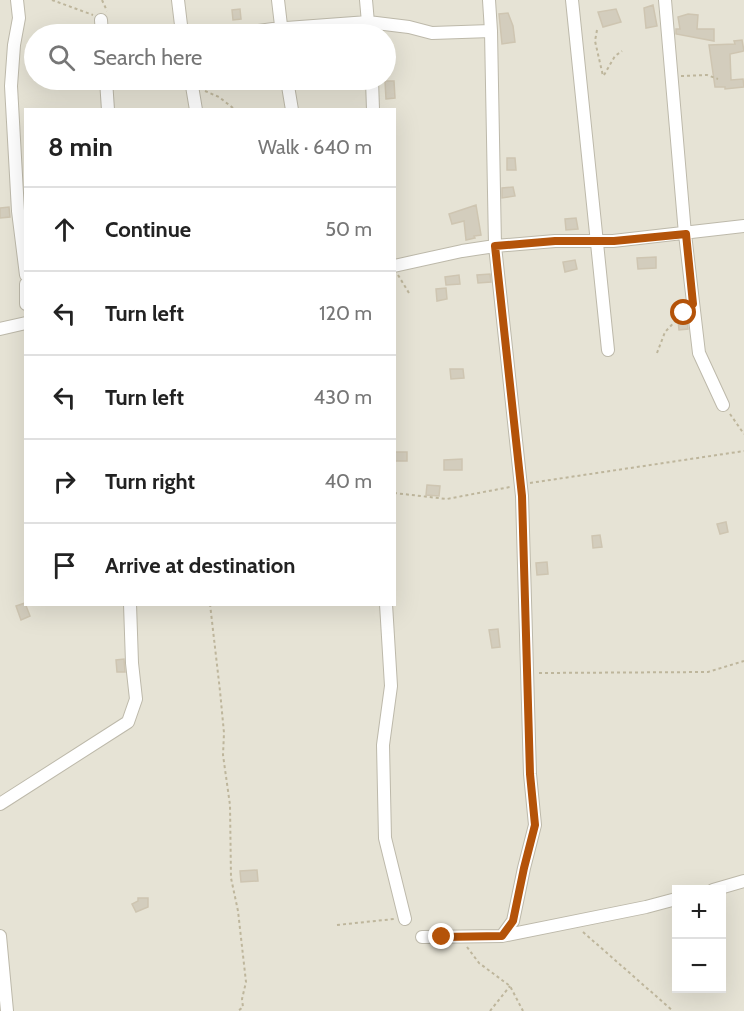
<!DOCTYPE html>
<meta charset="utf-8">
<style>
:root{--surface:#fff;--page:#f2f2f2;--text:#222;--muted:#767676;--line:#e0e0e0}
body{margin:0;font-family:Cabin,sans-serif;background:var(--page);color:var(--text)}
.controls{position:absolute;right:18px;bottom:18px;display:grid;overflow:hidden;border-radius:0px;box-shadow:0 6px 24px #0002}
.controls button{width:54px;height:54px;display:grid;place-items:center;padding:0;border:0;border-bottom:2px solid var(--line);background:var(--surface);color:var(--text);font:30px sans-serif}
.stop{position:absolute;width:18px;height:18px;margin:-14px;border:4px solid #b45309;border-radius:50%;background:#fff}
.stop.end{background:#b45309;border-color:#fff;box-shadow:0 2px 6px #0008}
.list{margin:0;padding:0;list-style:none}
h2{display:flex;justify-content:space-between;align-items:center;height:78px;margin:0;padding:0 24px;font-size:26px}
h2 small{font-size:20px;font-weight:400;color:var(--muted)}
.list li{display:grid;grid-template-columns:39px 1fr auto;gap:18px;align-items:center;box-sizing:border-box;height:84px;padding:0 24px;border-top:2px solid var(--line)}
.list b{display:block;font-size:22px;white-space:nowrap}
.list em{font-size:20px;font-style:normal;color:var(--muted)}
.icon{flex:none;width:33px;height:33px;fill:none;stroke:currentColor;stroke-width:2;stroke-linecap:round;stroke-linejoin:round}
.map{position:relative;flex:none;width:744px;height:1011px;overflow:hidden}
.search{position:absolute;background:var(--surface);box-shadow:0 6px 24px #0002;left:24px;top:24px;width:372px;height:66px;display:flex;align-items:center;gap:15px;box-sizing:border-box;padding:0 21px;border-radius:33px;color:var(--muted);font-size:22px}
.panel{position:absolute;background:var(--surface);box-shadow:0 6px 24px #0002;left:24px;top:108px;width:372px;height:498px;border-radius:0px}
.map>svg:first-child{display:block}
</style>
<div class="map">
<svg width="744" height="1011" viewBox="0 0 744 1011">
<rect width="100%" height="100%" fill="#f2f0e7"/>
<!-- residential -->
<path fill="#e6e3d5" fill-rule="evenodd" d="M 0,0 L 744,0 L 744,1011 L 0,1011 ZM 34,34 L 386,34 L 386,80 L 34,80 ZM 26,110 L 394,110 L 394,604 L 26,604 ZM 676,890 L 722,890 L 722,988 L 676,988 Z"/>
<!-- building -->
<path fill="#d3cdbd" stroke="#cec5b1" stroke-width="1.5" d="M 653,5 L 657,26 L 646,28 L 644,8 Z
M 240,9 L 241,19 L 233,20 L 232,10 Z
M 616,9 L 621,22 L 603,27 L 598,12 Z
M 508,13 L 513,26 L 515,42 L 502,44 L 499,14 Z
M 688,14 L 698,15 L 697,29 L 714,29 L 714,41 L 676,34 L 676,29 L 680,29 L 678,17 Z
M 742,40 L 744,51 L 730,54 L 731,80 L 743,79 L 744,87 L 725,89 L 725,87 L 715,87 L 709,45 L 735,44 L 734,41 Z
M 385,81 L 394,81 L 395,98 L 386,99 Z
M 507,158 L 515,158 L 516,170 L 507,170 Z
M 513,187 L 515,196 L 502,198 L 502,188 Z
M 476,205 L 481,235 L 474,236 L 475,238 L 466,240 L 464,221 L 452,224 L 449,214 Z
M 9,207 L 10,217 L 0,218 L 0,208 Z
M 576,218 L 578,229 L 566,230 L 565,219 Z
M 656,257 L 656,268 L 638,269 L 637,258 Z
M 575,260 L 577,269 L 565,272 L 563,262 Z
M 490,274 L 491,282 L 478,283 L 477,275 Z
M 459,275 L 460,284 L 446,285 L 445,277 Z
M 446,288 L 447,299 L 437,301 L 436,289 Z
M 687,319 L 688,329 L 679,330 L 678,320 Z
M 450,369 L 463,369 L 464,378 L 451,379 Z
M 394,452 L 407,452 L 407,461 L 394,461 Z
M 462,459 L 462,470 L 444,470 L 444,460 Z
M 427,485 L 440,486 L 439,496 L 426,495 Z
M 726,522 L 728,532 L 720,534 L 717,524 Z
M 600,535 L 602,547 L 593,548 L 592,536 Z
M 547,562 L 548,574 L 537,575 L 536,563 Z
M 25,603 L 30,616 L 21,620 L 16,606 Z
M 498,629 L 500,647 L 492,648 L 489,630 Z
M 124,659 L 125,672 L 117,672 L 116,660 Z
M 257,870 L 258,881 L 241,882 L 240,871 Z
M 138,898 L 148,898 L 148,907 L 136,912 L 132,904 L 138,901 Z"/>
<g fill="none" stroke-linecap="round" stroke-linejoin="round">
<!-- minor casing -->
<g stroke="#bdb9aa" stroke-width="14">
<path id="minor" d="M 17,0 L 19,18 L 14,45 L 11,86 L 18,211 L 26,275
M 178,0 L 181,25 L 184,34
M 278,0 L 282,34
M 366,0 L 369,34
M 489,0 L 491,31 L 495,246 L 522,496 L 530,774 L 535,825 L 524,868 L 513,921 L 502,936
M 572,0 L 608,350
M 665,0 L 685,234 L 699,353 L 723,405
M 101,20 L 102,34
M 235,34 L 273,29 L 368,22 L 409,27 L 432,33 L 491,31
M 106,80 L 108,110
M 191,80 L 196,110
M 287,80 L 292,110
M 372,80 L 373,110
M 394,266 L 462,251 L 495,246 L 555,241 L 613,241 L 744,226
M 26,284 L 26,304
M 0,329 L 26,323
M 386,604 L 391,686 L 383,745 L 385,838 L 405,919
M 0,804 L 128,722 L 136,699 L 132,663 L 130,604
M 713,890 L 744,881
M 0,936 L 7,1011
M 422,937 L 502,936 L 646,907 L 676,899"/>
</g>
<!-- path -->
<path stroke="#beb69c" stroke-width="2" stroke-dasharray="3 3" stroke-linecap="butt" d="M 52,0 L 93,15
M 102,0 L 107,11
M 113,28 L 130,34
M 597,30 L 595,41 L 603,76
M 604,75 L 615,56 L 622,51
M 681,76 L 707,75 L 718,79
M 205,91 L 219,97 L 233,108
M 398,275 L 409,293
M 657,353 L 665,332 L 683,313
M 730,414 L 744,434
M 530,483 L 744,451
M 394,493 L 447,499 L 510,487
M 210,604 L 220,691 L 224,733 L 223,755 L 230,805 L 231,878 L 238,911 L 246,982 L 242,999 L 243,1007 L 238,1011
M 539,673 L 708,672 L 744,661
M 337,925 L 394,919
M 583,932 L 673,1011
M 467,947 L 479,963 L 510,986 L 523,1011
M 490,1011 L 510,986"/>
<!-- minor -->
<use href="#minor" stroke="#fff" stroke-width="12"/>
</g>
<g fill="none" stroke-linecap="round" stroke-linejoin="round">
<!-- route -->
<path stroke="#b45309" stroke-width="8" d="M 442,937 L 502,936 L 513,921 L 524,868 L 535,825 L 530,774 L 522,496 L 495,246 L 555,241 L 614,241 L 686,234 L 693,304 L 684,313"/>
</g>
</svg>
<div class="controls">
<button>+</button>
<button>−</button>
</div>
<div class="stop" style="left:684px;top:313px"></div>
<div class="stop end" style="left:442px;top:937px"></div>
<div class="search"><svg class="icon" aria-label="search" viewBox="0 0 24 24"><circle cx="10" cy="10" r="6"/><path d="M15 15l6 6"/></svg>Search here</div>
<section class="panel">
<h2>8 min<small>Walk · 640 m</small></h2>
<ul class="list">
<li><svg class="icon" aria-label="ahead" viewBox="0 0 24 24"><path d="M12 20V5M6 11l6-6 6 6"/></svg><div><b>Continue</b></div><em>50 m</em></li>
<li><svg class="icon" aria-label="left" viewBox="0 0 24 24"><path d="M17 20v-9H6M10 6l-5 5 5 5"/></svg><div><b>Turn left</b></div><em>120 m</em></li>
<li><svg class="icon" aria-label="left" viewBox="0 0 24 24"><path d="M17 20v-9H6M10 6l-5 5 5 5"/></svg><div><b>Turn left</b></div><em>430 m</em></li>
<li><svg class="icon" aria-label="right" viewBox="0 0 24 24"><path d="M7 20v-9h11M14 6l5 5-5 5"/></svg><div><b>Turn right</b></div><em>40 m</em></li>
<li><svg class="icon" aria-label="arrive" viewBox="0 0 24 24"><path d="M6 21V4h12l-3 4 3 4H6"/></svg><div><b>Arrive at destination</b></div></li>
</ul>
</section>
</div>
